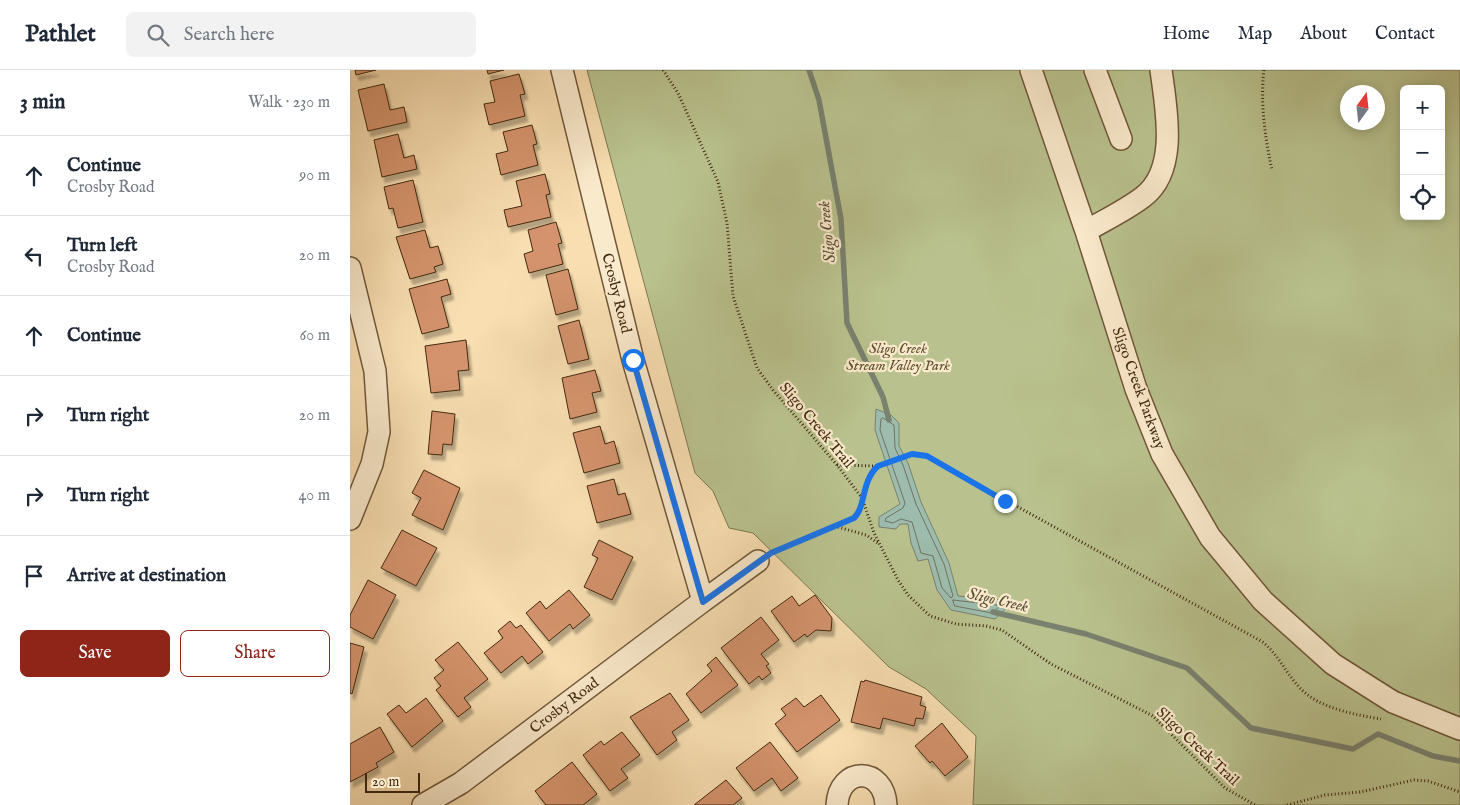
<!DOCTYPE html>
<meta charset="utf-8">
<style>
:root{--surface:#fff;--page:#f2f2f3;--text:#1f2937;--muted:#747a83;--line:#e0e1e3;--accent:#8f2418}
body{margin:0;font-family:"IM FELL English",serif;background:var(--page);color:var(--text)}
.controls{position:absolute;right:15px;top:15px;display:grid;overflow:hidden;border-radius:8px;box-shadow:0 2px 12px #0003}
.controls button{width:45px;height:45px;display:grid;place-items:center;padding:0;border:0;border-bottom:1px solid var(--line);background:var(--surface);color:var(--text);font:25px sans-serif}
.compass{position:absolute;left:990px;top:15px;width:45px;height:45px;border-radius:50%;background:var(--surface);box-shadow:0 2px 12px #0003;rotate:15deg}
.scale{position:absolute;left:15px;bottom:12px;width:55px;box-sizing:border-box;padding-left:5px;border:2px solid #432910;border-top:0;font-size:14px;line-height:18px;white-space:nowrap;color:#432910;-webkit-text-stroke:4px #faeacc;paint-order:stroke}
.stop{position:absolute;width:15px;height:15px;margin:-11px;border:4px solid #1a73e8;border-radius:50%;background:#fff}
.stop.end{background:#1a73e8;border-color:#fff;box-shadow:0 1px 5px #0008}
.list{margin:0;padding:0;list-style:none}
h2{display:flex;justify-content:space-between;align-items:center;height:65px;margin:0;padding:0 20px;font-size:21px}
h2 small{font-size:16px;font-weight:400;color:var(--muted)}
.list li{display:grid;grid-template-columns:32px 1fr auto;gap:15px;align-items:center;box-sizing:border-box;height:80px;padding:0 20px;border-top:1px solid var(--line)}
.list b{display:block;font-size:19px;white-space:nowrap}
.list p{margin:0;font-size:16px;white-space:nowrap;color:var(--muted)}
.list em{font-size:16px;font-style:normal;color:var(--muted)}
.actions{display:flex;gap:10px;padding:15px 20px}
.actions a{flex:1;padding:11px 0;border:1px solid var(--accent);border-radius:8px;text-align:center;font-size:18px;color:var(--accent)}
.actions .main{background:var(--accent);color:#fff}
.icon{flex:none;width:28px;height:28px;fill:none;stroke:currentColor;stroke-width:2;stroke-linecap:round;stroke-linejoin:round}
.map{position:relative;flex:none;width:1110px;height:735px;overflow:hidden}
header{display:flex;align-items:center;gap:30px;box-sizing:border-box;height:70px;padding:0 25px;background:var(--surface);border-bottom:1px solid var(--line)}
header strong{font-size:24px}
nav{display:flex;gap:28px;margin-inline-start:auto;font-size:18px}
.search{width:350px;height:45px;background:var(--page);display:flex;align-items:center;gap:12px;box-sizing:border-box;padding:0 18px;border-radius:8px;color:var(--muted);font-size:19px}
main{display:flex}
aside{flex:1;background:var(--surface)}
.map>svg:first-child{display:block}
</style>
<header>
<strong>Pathlet</strong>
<div class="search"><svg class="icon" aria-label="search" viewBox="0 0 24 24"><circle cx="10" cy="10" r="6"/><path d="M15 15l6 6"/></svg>Search here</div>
<nav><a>Home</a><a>Map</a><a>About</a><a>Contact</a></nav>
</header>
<main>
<aside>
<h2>3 min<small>Walk · 230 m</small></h2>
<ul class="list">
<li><svg class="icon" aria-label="ahead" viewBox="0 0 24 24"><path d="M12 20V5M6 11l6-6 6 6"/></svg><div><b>Continue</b><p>Crosby Road</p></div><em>90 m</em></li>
<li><svg class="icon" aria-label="left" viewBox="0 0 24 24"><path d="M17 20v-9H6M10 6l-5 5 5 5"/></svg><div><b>Turn left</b><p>Crosby Road</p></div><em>20 m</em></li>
<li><svg class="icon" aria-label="ahead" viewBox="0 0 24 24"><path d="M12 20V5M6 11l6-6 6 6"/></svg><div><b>Continue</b></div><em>60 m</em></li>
<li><svg class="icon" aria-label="right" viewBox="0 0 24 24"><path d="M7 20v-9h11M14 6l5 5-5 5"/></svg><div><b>Turn right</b></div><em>20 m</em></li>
<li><svg class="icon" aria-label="right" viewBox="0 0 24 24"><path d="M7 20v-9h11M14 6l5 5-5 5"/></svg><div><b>Turn right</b></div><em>40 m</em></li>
<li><svg class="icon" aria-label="arrive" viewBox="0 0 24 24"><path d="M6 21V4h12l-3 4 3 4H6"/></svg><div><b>Arrive at destination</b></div></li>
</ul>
<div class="actions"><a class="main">Save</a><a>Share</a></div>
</aside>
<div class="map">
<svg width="1110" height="735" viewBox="0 0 1110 735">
<defs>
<filter id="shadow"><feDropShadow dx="3" dy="5.5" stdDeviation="1" flood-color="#0004"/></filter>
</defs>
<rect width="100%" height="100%" fill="#f8deb1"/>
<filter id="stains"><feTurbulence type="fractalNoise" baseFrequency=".004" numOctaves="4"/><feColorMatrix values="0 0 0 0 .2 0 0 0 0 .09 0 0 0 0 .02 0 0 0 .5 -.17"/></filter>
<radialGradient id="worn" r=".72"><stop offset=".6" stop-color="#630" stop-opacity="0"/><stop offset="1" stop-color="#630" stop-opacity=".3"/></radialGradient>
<!-- green -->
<path fill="#b9c28e" stroke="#7e764f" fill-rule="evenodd" d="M 237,0 L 1110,0 L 1110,735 L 623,735 L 626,666 L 576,619 L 539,597 L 403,463 L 379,458 L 363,421 L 345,403 ZM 1054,19 L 1091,19 L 1091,146 L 1054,146 ZM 998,22 L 1028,22 L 1028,52 L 998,52 Z"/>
<!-- water -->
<path fill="#9dbcae" stroke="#79816f" d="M 526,339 L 541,345 L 549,353 L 549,376 L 558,393 L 571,432 L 599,493 L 608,526 L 664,531 L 645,549 L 601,540 L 587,520 L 578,489 L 568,491 L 561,473 L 558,454 L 550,454 L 546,459 L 529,457 L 529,447 L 550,434 L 525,360 Z"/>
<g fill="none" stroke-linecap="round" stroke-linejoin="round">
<!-- shore -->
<path stroke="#70725f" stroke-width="1" d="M 533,348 L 544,355 L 545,378 L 553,395 L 566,434 L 594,494 L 603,526 L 601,528 L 592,518 L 583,486 L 571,483 L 562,452 L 551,449 L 543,453 L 535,451 L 536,448 L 553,438 L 555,433 L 530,360 L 531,349 Z
M 603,530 L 647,535 L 649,537 L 642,543 L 605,536 Z"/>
<!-- stream -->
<path stroke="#79816f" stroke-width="5.5" d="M 459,0 L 469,30 L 491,149 L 497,253 L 533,327 L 539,350
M 643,542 L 736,564 L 837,598 L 901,658 L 1003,679 L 1028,664 L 1083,686 L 1110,691"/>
</g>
<!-- building -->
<path fill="#d4936c" stroke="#432910" filter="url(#shadow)" d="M 5,0 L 26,0 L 6,5 Z
M 137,0 L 154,0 L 138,4 Z
M 169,4 L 175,24 L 170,25 L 175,46 L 139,55 L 134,34 L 145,32 L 140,11 Z
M 34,14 L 40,40 L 54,37 L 57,52 L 18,61 L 8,20 Z
M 182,55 L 187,74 L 183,75 L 188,95 L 151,105 L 146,84 L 158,81 L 153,62 Z
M 48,64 L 54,88 L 64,85 L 67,99 L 32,107 L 24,70 Z
M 195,104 L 200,124 L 196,125 L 201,147 L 158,157 L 154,140 L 172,136 L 166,111 Z
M 63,110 L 73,152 L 48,158 L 43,138 L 39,139 L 34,117 Z
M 206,152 L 212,173 L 208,174 L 213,194 L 179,203 L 174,184 L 183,181 L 178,160 Z
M 75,160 L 80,178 L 88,176 L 93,194 L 84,197 L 86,202 L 60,209 L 46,167 Z
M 218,199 L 228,239 L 206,245 L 196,205 Z
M 97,209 L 101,224 L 91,227 L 99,257 L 72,264 L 59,219 Z
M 229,250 L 239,289 L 218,294 L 208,256 Z
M 116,270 L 119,300 L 108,301 L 110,320 L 81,323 L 75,276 Z
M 245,300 L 251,321 L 242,323 L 247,342 L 220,349 L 212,308 Z
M 82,341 L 105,344 L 102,375 L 93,374 L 92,385 L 78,384 Z
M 250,356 L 255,374 L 264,371 L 270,393 L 234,403 L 223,363 Z
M 74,400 L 110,418 L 93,460 L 62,445 L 71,428 L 62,423 Z
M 264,409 L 268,425 L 275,423 L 281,444 L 247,453 L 237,416 Z
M 52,460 L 87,478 L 66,516 L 31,498 Z
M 249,470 L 283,487 L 262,530 L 234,517 L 248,488 L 242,485 Z
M 18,510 L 46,525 L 23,569 L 0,557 L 0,545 Z
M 219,520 L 240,545 L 223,559 L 220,554 L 199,571 L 176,543 L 190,531 L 196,539 Z
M 465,525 L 482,548 L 481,561 L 466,560 L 457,567 L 455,564 L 444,572 L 421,541 L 442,526 L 449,536 Z
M 411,547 L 429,570 L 411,584 L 419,594 L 416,596 L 421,603 L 412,610 L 409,606 L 399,614 L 371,578 Z
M 160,551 L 166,558 L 171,555 L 193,582 L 178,594 L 172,586 L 151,603 L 134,583 L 153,568 L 148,561 Z
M 108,572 L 138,609 L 114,628 L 121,637 L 108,647 L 86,620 L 91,616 L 84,608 L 94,600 L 85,590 Z
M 0,573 L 14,577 L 2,624 L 0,623 Z
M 366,587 L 388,615 L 351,643 L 336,624 L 362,601 L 357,595 Z
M 515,610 L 572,627 L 570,635 L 576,637 L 573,649 L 566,648 L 564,656 L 533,648 L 530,659 L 501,652 L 511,611 L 514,612 Z
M 320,623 L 339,650 L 322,662 L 327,670 L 307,685 L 280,647 Z
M 471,625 L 490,650 L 447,682 L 425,654 L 436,645 L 431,639 L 446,628 L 454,637 Z
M 76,628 L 93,651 L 62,677 L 37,644 L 49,635 L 56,643 Z
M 592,653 L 618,687 L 595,706 L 582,691 L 580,693 L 565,676 Z
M 30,657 L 44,682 L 26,693 L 28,697 L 0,712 L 0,674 Z
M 272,662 L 290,685 L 271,699 L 278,708 L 260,721 L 233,685 L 251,671 L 254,675 Z
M 420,672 L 448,708 L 431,721 L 422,708 L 404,721 L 386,698 Z
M 222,692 L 247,724 L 233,735 L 196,735 L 185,721 Z
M 376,710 L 392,728 L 383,735 L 344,735 Z"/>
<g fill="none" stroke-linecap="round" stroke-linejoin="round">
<!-- minor casing -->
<g stroke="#705638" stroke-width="24">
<path id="minor" d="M 681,0 L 736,161 L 786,319 L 812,384 L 860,467 L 913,531 L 983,594 L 1043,632 L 1110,659
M 745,0 L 771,69
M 736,161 C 755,150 776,140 793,127 C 829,100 816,38 811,0
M 0,198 L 25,301 L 29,362 L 22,394 L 0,449
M 353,531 L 408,491
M 73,735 L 111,713 L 353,531 L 283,290 L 212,0
M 487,735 C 489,696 534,696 536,735"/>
</g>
<!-- path -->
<path stroke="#432910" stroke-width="3" stroke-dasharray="1 2.5" stroke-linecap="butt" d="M 313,0 L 328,23 L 368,112 L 377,153 L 383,226 L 407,298 L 423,320 L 487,395 L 512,428 L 524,463 L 548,510 L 558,525 L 580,546 L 606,554 L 636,556 L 652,560 L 701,594 L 803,646 L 875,718 L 905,735
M 914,0 C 910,32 915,68 922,100
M 487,395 L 527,396
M 488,457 L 516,465 L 528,473
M 423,482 L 504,448 C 517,437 511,411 528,396 L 562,384 L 572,384 L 911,571 C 928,583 936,604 951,619 C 969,638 1006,645 1031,649
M 937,735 L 975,725 L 1010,722 L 1064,710 L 1078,711 L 1110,722"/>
<!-- minor -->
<use href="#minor" stroke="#faeacc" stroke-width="21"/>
</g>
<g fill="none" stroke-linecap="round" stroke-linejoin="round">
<!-- route -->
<path stroke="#1a73e8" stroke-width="6" d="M 283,290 L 353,532 L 421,483 L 504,448 C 516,437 511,411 528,396 L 562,384 L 577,386 L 655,431"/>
</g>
<g text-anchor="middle" stroke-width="4.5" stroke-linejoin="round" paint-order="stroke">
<!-- street labels -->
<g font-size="15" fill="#432910" stroke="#faeacc">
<text transform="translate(267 223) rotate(76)" y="5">Crosby Road</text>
<text transform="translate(789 318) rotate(70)" y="5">Sligo Creek Parkway</text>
<text transform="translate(467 355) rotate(50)" y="5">Sligo Creek Trail</text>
<text transform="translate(214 635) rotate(-37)" y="5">Crosby Road</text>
<text transform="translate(848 676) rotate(43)" y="5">Sligo Creek Trail</text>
</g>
<!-- park labels -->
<g font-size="15" font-style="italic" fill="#604f30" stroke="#faeacc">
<text x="548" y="283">Sligo Creek<tspan x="548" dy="17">Stream Valley Park</tspan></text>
</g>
<!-- water labels -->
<g font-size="16" font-style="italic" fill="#5a4e38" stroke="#faeacc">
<text transform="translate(476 162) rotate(-96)" y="6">Sligo Creek</text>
<text transform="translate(648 529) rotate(13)" y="6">Sligo Creek</text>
</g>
</g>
<rect width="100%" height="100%" filter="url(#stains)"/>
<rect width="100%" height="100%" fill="url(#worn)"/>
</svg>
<div class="controls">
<button>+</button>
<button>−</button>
<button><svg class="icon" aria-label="locate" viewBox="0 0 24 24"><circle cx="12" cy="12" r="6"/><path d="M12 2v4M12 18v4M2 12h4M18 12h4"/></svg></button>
</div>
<svg class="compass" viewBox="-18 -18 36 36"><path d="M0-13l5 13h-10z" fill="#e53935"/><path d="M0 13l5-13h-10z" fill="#747a83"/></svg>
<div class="scale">20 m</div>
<div class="stop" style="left:283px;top:290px"></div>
<div class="stop end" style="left:655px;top:431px"></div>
</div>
</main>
